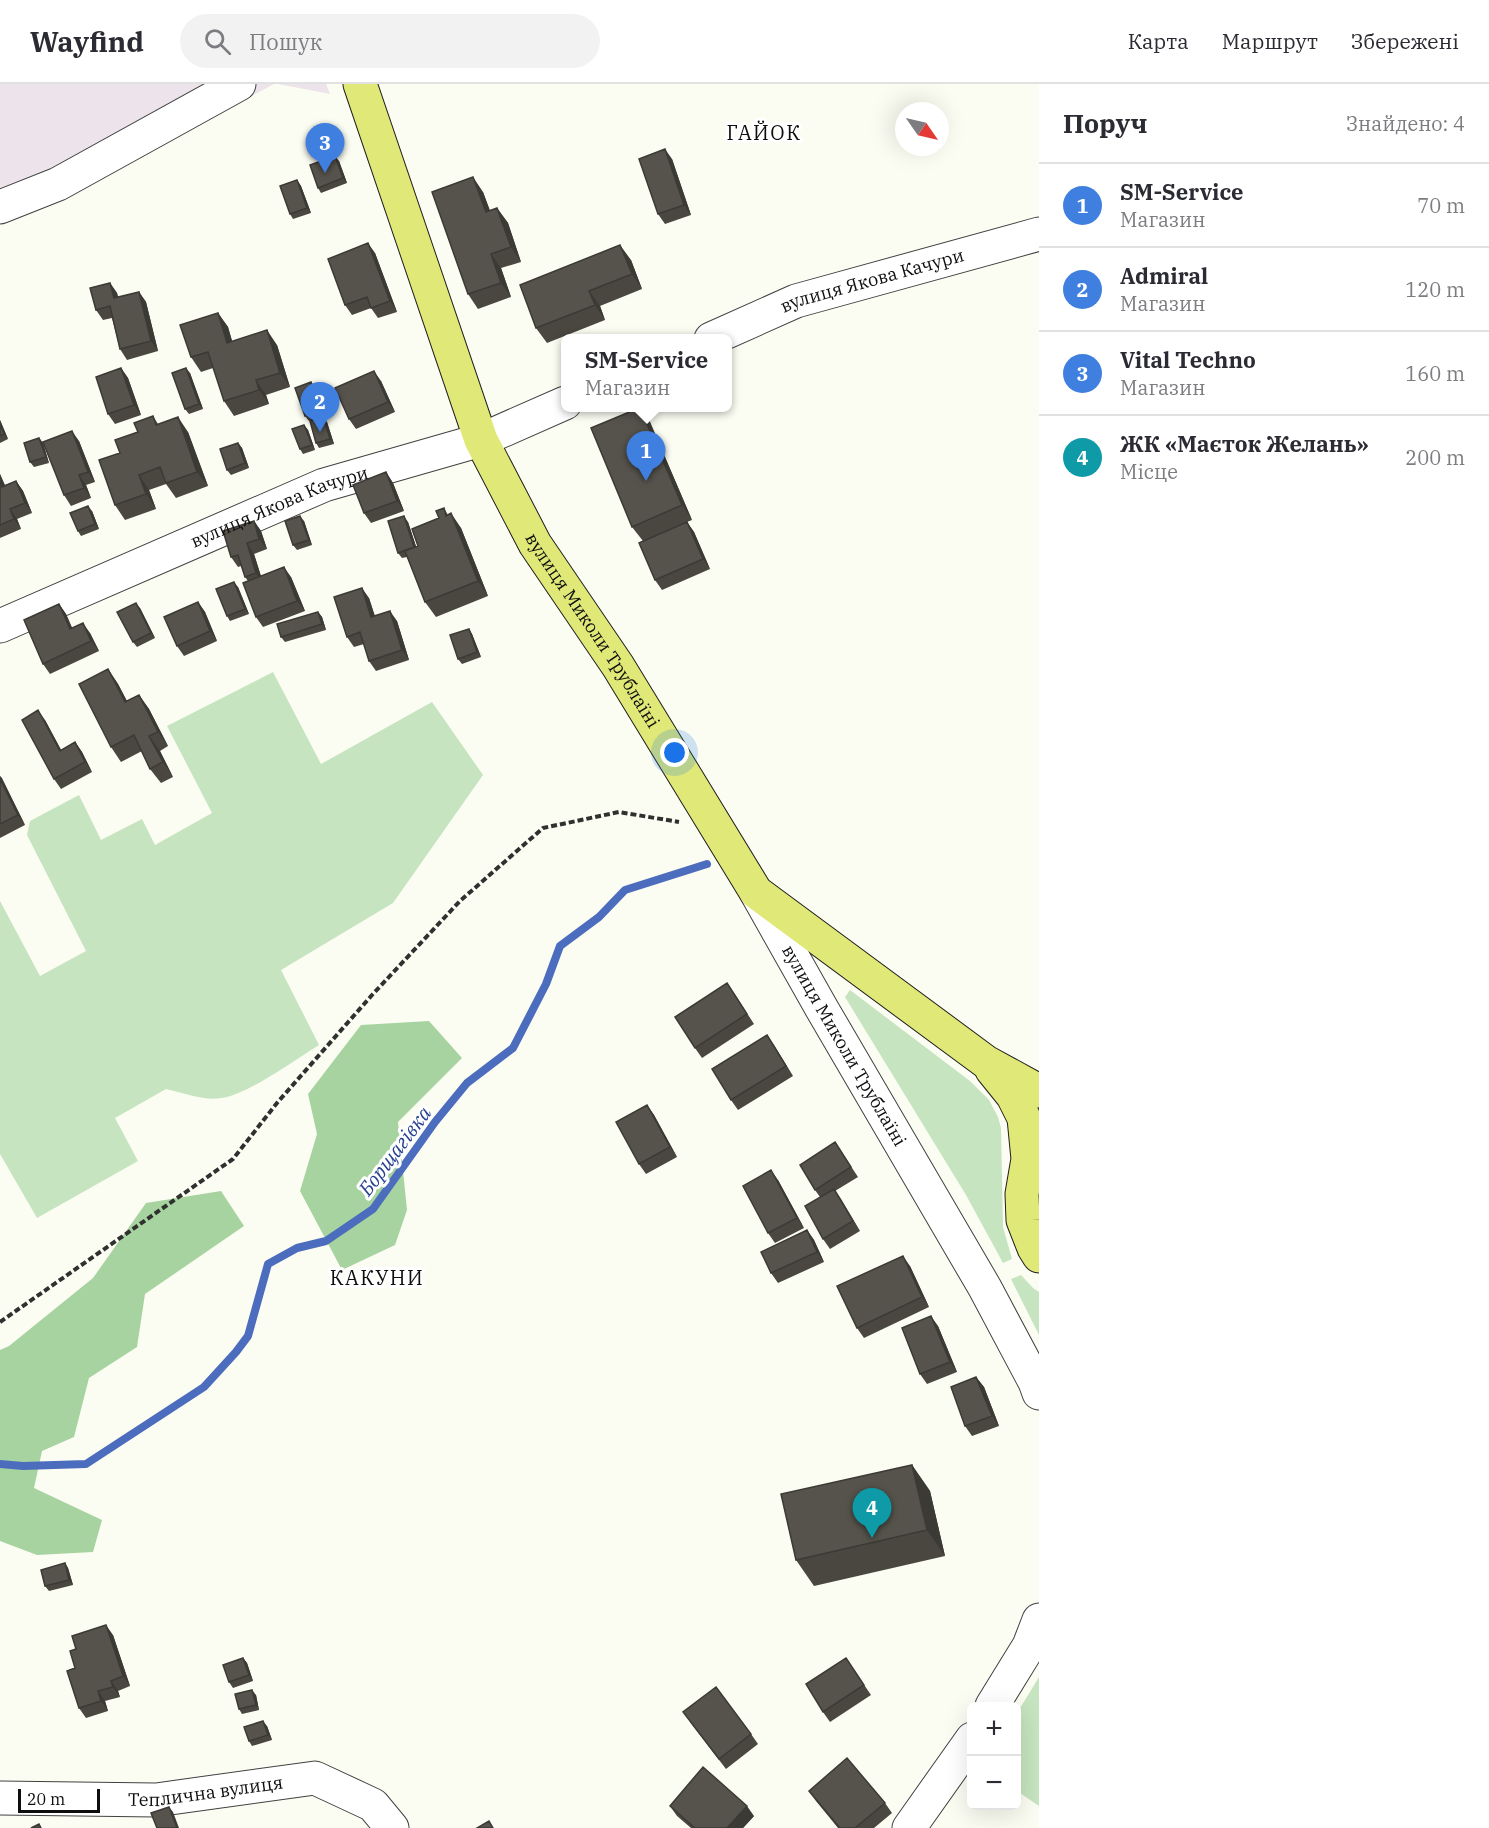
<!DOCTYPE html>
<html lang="uk">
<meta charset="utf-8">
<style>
:root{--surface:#fff;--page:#f2f2f3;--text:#2b2b33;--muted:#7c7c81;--line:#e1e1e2;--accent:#ae5737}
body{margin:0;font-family:"IBM Plex Serif",serif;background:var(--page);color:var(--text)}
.controls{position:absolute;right:18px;bottom:18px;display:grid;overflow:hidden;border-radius:9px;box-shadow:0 6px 24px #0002}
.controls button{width:54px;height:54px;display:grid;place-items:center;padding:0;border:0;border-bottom:2px solid var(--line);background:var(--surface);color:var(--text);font:30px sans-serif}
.compass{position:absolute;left:895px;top:18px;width:54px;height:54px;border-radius:50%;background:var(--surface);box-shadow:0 6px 24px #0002;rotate:124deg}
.scale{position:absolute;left:18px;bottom:15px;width:82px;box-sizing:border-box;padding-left:6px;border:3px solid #0e0e0e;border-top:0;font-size:16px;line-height:21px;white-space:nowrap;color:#0e0e0e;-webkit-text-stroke:4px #fff;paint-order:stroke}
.you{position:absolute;left:675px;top:669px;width:21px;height:21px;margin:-15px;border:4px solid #fff;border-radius:50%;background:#1a73e8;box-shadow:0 0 0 9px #1a73e833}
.badge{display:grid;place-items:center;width:39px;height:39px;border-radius:50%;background:var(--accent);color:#fff;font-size:20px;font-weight:700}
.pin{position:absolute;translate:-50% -50px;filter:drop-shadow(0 2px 3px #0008)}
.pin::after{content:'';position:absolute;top:32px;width:21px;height:18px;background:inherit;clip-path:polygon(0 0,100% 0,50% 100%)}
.popup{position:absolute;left:561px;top:250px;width:171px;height:78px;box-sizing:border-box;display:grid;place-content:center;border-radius:9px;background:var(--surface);filter:drop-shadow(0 2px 4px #0005);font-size:20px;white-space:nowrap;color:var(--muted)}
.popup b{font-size:22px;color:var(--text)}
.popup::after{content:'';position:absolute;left:50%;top:100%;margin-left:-12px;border:12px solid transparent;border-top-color:var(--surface)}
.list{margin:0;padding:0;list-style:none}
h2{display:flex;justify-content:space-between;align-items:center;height:78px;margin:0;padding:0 24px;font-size:26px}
h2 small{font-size:20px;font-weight:400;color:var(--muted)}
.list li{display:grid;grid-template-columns:39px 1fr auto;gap:18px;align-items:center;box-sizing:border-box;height:84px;padding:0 24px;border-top:2px solid var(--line)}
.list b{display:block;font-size:22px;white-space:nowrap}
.list p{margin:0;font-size:20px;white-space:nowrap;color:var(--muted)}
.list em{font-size:20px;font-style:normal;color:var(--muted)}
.icon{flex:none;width:33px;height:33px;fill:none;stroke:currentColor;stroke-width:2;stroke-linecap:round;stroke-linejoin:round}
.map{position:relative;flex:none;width:1039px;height:1744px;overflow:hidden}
header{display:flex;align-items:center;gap:36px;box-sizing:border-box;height:84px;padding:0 30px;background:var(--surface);border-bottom:2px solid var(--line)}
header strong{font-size:28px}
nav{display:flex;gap:33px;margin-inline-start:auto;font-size:21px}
.search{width:420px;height:54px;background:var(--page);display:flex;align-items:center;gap:15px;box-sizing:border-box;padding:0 21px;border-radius:33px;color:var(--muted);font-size:22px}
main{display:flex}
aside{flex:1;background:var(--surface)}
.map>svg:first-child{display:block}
</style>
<header>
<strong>Wayfind</strong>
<div class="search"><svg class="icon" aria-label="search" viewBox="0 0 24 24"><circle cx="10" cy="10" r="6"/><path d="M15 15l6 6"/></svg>Пошук</div>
<nav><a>Карта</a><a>Маршрут</a><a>Збережені</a></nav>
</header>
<main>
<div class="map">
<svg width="1039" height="1744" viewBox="0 0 1039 1744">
<rect width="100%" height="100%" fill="#fcfdf2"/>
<!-- industrial -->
<path fill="#ece4ea" d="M 0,0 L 274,0 L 51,120 L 0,139 Z
M 278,0 L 326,0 L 330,10 Z"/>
<!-- green -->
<path fill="#c6e4bf" d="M 273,588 L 321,680 L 432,618 L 483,691 L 393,819 L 281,886 L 319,961 C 295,976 247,1011 221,1014 C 204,1017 184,1009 166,1005 L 115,1034 L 138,1077 L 37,1134 L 0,1070 L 0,817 L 40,892 L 86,867 L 27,751 L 30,737 L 79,711 L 101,756 L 142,735 L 155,761 L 212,729 L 167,642 Z
M 850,906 L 970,997 L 989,1016 L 998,1033 L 1001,1044 L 1003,1143 L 1012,1175 L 1003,1179 L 966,1111 L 845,913 Z
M 1021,1191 L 1033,1204 L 1039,1208 L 1039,1251 L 1011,1195 Z
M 1039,1593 L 1039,1722 L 1017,1707 L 1017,1629 Z"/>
<!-- forest -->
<path fill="#a7d3a0" d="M 429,937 L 462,974 L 398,1038 L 407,1126 L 395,1161 L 342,1186 L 300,1107 L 317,1050 L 308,1010 L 361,941 Z
M 221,1107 L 244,1142 L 145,1210 L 137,1263 L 89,1294 L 74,1353 L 42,1367 L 34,1404 L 102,1436 L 93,1468 L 37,1471 L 0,1457 L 0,1266 L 9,1262 L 93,1194 L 146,1119 Z"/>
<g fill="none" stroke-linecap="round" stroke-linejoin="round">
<!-- stream -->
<path stroke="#4c6cbd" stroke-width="8" d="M 0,1380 L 23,1382 L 86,1380 L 204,1303 L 236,1268 L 248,1252 L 268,1180 L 297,1164 L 326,1157 L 373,1125 L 435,1038 L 467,999 L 513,964 L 546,900 L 560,862 L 599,833 L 625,806 L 707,780"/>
<!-- minor casing -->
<g stroke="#414141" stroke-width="35">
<g id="minor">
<path d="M 0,123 L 58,100 L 239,0"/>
<path id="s1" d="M 711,255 L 796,217 L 1039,150"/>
<path id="s2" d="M 0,542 L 324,401 L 481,356 L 565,319"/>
<path id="s3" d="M 756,808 L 822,925 L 985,1204 L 1035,1298 L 1039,1309"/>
<path d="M 992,1622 L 1029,1562 L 1039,1536"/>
<path id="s4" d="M 0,1714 L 156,1716 L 315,1694 L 373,1721 L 392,1744"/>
<path d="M 909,1744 L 972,1655"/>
</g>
</g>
<!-- major casing -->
<g stroke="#1f1f1f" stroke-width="35">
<g id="major">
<path id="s5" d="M 360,0 L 481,356 L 535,460 L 618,582 L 756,808 L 986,978 L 1039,1007"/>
<path d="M 992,986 L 1013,1012 L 1024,1034 L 1028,1075 L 1022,1110 L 1023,1136 L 1034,1164 L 1039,1172"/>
</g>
</g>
<!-- path -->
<path stroke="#303030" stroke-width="4" stroke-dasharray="6 3" stroke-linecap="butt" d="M 0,1238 L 233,1075 L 277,1019 L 372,911 L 460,817 L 543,744 L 619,728 L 679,738"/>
<!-- minor -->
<use href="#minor" stroke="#fff" stroke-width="33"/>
<!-- major -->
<use href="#major" stroke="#e0e877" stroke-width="33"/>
</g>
<!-- wall -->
<path fill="#4a4741" d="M 672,75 L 691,131 L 665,140 L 658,130 Z
M 339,77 L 347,99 L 321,109 L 318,104 Z
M 297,96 L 301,102 L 311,129 L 293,135 L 290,130 Z
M 483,108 L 490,127 L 497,124 L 508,139 L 521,178 L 501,184 L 511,213 L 478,225 L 468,210 Z
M 375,169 L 397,228 L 378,234 L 371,224 L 352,231 L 345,221 Z
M 631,176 L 642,205 L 600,222 L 605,236 L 547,259 L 536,244 Z
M 110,199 L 117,209 L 118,213 L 139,208 L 146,218 L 158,267 L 127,276 L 120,265 L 112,234 L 103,236 L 96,226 Z
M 218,229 L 228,243 L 232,257 L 277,261 L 290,303 L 266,311 L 269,320 L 234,332 L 224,317 L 213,284 L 201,288 L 191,273 Z
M 121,284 L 128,294 L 141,331 L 115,340 L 108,330 Z
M 190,289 L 203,325 L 189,330 L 185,325 Z
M 381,297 L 395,328 L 356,345 L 349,335 Z
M 315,303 L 325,331 L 309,337 L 305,332 Z
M 640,324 L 650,338 L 692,436 L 687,438 L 694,448 L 710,485 L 662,506 L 655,496 L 643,457 L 632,443 Z
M 153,332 L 158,340 L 188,348 L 208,402 L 176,414 L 166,400 L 149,406 L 156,425 L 125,436 L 115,421 L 120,369 Z
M 0,336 L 8,355 L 0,359 Z
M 327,338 L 334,360 L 319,364 L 316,359 Z
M 304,341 L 308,346 L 315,366 L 303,370 L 300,365 Z
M 39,354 L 43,359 L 49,379 L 34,383 L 30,378 Z
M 79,357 L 95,398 L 86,401 L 91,414 L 71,422 L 64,411 Z
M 238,359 L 242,364 L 249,384 L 231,391 L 227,386 Z
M 386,388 L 393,399 L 404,427 L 371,439 L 364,429 Z
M 0,390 L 5,401 L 16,397 L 23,407 L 32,429 L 17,435 L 21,445 L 0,454 Z
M 444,424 L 448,431 L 461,444 L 488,512 L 436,533 L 425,518 L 407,473 L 402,474 L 398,469 L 408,438 L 416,462 L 418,462 L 439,434 Z
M 92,427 L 99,445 L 81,452 L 78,447 Z
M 254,437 L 261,447 L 267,465 L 254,470 L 261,492 L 291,493 L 305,527 L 263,543 L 256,533 L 248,497 L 245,493 L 241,482 L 238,483 L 231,473 Z
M 304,437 L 312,461 L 297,466 L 293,461 Z
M 238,503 L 249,530 L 230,537 L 227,532 Z
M 369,514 L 375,532 L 397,537 L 409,576 L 376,587 L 369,577 L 364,560 L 354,563 L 347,553 Z
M 198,518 L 205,528 L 217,557 L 184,572 L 177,562 Z
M 59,520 L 66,530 L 72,544 L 90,549 L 99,567 L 50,590 L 43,580 Z
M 140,524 L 155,554 L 137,563 L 133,558 Z
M 318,528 L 322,533 L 326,546 L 285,558 L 281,553 Z
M 469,545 L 472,550 L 481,573 L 462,580 L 458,575 Z
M 108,585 L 118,600 L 127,617 L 139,611 L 149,625 L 168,662 L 160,667 L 173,693 L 161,699 L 150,685 L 142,667 L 121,678 L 111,663 Z
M 45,636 L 61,666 L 75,658 L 82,668 L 92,688 L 61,705 L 54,695 Z
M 0,692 L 25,741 L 0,754 Z
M 734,909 L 754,940 L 702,974 L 695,964 Z
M 767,951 L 793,992 L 738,1026 L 731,1016 Z
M 647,1021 L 654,1031 L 677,1073 L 646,1090 L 639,1080 Z
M 835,1058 L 858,1093 L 835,1107 L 860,1147 L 830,1165 L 823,1155 L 820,1113 L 815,1106 Z
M 778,1096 L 804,1144 L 775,1159 L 768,1149 Z
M 807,1146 L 814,1156 L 824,1178 L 778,1199 L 771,1189 Z
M 910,1182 L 929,1223 L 864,1254 L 857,1244 Z
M 938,1242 L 957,1288 L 927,1300 L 920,1290 Z
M 976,1293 L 984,1303 L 999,1342 L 972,1352 L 965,1342 Z
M 912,1381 L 930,1407 L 945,1472 L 814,1502 L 796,1476 Z
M 65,1479 L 68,1484 L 73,1501 L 49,1507 L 45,1502 Z
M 113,1551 L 130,1602 L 118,1607 L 120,1613 L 105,1617 L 108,1627 L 86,1634 L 79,1624 L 75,1584 L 76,1565 Z
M 243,1574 L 247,1579 L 253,1597 L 233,1604 L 229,1598 Z
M 846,1574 L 871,1611 L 830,1638 L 823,1628 Z
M 256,1611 L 259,1626 L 242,1630 L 239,1625 Z
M 690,1638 L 751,1650 L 758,1660 L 726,1685 Z
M 267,1642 L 272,1656 L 252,1662 L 249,1657 Z
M 809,1707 L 885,1719 L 892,1729 L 874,1744 L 838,1744 L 816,1717 Z
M 670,1722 L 754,1732 L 743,1744 L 691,1744 L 677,1732 Z"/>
<!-- shaded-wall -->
<path fill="#3c3a35" d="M 665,65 L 672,75 L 691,131 L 684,121 Z
M 335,72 L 339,77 L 347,99 L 343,94 Z
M 473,93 L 483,108 L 496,143 L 486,128 Z
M 297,96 L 301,102 L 311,129 L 307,124 Z
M 497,124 L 508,139 L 521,178 L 511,163 Z
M 368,159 L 375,169 L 397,228 L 390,217 Z
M 620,161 L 631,176 L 642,205 L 632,190 Z
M 491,170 L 501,184 L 511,213 L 501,199 Z
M 110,199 L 117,209 L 121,224 L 114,214 Z
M 589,207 L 600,222 L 605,236 L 595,221 Z
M 139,208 L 146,218 L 158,267 L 151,257 Z
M 218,229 L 228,243 L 237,274 L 227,259 Z
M 267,246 L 277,261 L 290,303 L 280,289 Z
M 121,284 L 128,294 L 141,331 L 134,321 Z
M 186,284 L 190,289 L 203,325 L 199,320 Z
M 374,287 L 381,297 L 395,328 L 388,318 Z
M 256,296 L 266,311 L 269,320 L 259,306 Z
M 311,298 L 315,303 L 325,331 L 321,326 Z
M 640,324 L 650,338 L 692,436 L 682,421 Z
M 323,332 L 327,338 L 334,360 L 330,355 Z
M 178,333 L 188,348 L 208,402 L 197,388 Z
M 0,336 L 8,355 L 4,350 L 0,339 Z
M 304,341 L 308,346 L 315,366 L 312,361 Z
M 72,347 L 79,357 L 95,398 L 88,388 Z
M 39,354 L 43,359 L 49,379 L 46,373 Z
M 238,359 L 242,364 L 249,384 L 245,379 Z
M 386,388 L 393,399 L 404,427 L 397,417 Z
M 0,390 L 9,413 L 2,403 L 0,398 Z
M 79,391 L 86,401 L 91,414 L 84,404 Z
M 139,391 L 149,406 L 156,425 L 146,410 Z
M 16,397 L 23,407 L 32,429 L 25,419 Z
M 88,422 L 92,427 L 99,445 L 95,440 Z
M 10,425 L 17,435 L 21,445 L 14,435 Z
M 451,429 L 461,444 L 488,512 L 478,497 Z
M 300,432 L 304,437 L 312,461 L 309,456 Z
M 404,432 L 408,438 L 418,469 L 415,464 Z
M 254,437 L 261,447 L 267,465 L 259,455 Z
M 687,438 L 694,448 L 710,485 L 703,475 Z
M 247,459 L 254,470 L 263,499 L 256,489 Z
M 284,483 L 291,493 L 305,527 L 297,517 Z
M 234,498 L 238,503 L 249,530 L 245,525 Z
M 362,504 L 369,514 L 378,543 L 371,533 Z
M 198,518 L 205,528 L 217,557 L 210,547 Z
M 136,519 L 140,524 L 155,554 L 151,549 Z
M 59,520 L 66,530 L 77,555 L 70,545 Z
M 390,527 L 397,537 L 409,576 L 402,566 Z
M 318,528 L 322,533 L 326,546 L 322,540 Z
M 83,539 L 90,549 L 99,567 L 91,557 Z
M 469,545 L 472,550 L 481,573 L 477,568 Z
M 108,585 L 118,600 L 135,633 L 125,618 Z
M 139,611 L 149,625 L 168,662 L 158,648 Z
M 38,626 L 45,636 L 67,677 L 60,667 Z
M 149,652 L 160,667 L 173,693 L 163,678 Z
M 75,658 L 82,668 L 92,688 L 85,678 Z
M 0,692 L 2,694 L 25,741 L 18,731 L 0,695 Z
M 767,951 L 774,961 L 793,992 L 786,982 Z
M 647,1021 L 654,1031 L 677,1073 L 670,1063 Z
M 771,1086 L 778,1096 L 804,1144 L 797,1134 Z
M 834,1105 L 841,1115 L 860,1147 L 853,1137 Z
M 807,1146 L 814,1156 L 824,1178 L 817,1168 Z
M 903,1172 L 910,1182 L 929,1223 L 922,1213 Z
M 931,1232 L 938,1242 L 957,1288 L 950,1278 Z
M 976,1293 L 984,1303 L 999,1342 L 992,1332 Z
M 912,1381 L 930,1407 L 945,1472 L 927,1446 Z
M 65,1479 L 68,1484 L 73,1501 L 69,1496 Z
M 106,1541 L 113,1551 L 130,1602 L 123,1592 Z
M 243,1574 L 247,1579 L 253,1597 L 249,1591 Z
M 111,1597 L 118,1607 L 120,1613 L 113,1603 Z
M 252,1606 L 256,1611 L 259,1626 L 256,1621 Z
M 98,1607 L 105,1617 L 108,1627 L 101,1617 Z
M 263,1637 L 267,1642 L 272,1656 L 268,1651 Z
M 747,1722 L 754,1732 L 743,1744 L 727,1744 Z
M 169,1723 L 173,1728 L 179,1744 L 177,1744 Z"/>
<!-- building -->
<path fill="#56534c" stroke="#3c3a35" stroke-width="1.5" d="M 665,65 L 684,121 L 658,130 L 639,75 Z
M 335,72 L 343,94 L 318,104 L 310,81 Z
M 473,93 L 486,128 L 497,124 L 511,163 L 491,170 L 501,199 L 468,210 L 432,108 Z
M 297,96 L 307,124 L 290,130 L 280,102 Z
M 368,159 L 390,217 L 371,224 L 367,213 L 345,221 L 328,175 Z
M 620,161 L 632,190 L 589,207 L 595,221 L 536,244 L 520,201 Z
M 110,199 L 114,214 L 139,208 L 151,257 L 120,265 L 110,222 L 96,226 L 90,204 Z
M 218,229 L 227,259 L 267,246 L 280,289 L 256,296 L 259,306 L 224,317 L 208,268 L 191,273 L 180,241 Z
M 121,284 L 134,321 L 108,330 L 96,293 Z
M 186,284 L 199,320 L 185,325 L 172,289 Z
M 374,287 L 388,318 L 349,335 L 335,304 Z
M 311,298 L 321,326 L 305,332 L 295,304 Z
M 639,324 L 640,324 L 682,421 L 632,443 L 591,344 Z
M 153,332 L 156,341 L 178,333 L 197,388 L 166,399 L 160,383 L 139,391 L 146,410 L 115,421 L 99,376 L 120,369 L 115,356 L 138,348 L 134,339 Z
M 323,332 L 330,355 L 316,359 L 310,337 Z
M 0,339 L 4,350 L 0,352 Z
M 304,341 L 312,361 L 300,365 L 292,345 Z
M 72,347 L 88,388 L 79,391 L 84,404 L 64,411 L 43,358 Z
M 39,354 L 46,373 L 30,378 L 24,359 Z
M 238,359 L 245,379 L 227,386 L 220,365 Z
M 386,388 L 397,417 L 364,429 L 353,401 Z
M 16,397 L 25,419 L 10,425 L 14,435 L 0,441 L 0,398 L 2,403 Z
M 88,422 L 95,440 L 78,447 L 70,429 Z
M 444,424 L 446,432 L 451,429 L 478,497 L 425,518 L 405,467 L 418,462 L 412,445 L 439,434 L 436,427 Z
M 300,432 L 309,456 L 293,461 L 285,437 Z
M 404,432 L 414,463 L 398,469 L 388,437 Z
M 254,437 L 259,455 L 247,459 L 256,489 L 245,493 L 238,471 L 231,473 L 223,447 Z
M 687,438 L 703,475 L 655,496 L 639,459 Z
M 284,483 L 297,517 L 256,533 L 243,499 Z
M 234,498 L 245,525 L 227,532 L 216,505 Z
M 362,504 L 371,533 L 390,527 L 402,566 L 369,577 L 360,548 L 347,553 L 334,513 Z
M 198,518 L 210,547 L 177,562 L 164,533 Z
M 136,519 L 151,549 L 133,558 L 117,528 Z
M 59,520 L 70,545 L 83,539 L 91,557 L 43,580 L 24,536 Z
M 318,528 L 322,540 L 281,553 L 277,540 Z
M 469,545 L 477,568 L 458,575 L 450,551 Z
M 108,585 L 125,618 L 139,611 L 158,648 L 149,652 L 163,678 L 150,685 L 134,651 L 111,663 L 79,600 Z
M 38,626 L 60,667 L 75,658 L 85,678 L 54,695 L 22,636 Z
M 0,695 L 18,731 L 0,740 Z
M 727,899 L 747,930 L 695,964 L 675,933 Z
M 767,951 L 786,982 L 731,1016 L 712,985 Z
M 647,1021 L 670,1063 L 639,1080 L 616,1038 Z
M 835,1058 L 851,1083 L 815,1106 L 800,1081 Z
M 771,1086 L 797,1134 L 768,1149 L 743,1102 Z
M 834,1105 L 853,1137 L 823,1155 L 805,1122 Z
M 807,1146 L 817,1168 L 771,1189 L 761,1168 Z
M 903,1172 L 922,1213 L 857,1244 L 837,1202 Z
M 931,1232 L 950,1278 L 920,1290 L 902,1244 Z
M 976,1293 L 992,1332 L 965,1342 L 951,1303 Z
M 912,1381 L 927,1446 L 796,1476 L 781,1410 Z
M 65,1479 L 69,1496 L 45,1502 L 41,1486 Z
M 106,1541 L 123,1592 L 111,1597 L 113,1603 L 98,1607 L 101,1617 L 79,1624 L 67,1587 L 75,1584 L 70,1567 L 76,1565 L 72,1552 Z
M 243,1574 L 249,1591 L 229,1598 L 223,1581 Z
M 846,1574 L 864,1601 L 823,1628 L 806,1600 Z
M 716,1603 L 751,1650 L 719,1675 L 683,1628 Z
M 252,1606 L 256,1621 L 239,1625 L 235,1610 Z
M 263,1637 L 268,1651 L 249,1657 L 244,1643 Z
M 847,1674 L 885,1719 L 855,1744 L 840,1744 L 809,1707 Z
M 703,1683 L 747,1722 L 727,1744 L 695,1744 L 670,1722 Z
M 169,1723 L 177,1744 L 157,1744 L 151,1729 Z
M 489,1737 L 493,1744 L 477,1744 Z
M 39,1740 L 41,1744 L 31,1744 Z"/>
<g text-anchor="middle" stroke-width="6" stroke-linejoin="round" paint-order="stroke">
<!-- street labels -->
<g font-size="18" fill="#0e0e0e" stroke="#fff">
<text dy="6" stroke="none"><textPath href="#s1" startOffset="172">вулиця Якова Качури</textPath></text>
<text dy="6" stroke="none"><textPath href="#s2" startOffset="304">вулиця Якова Качури</textPath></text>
<text dy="6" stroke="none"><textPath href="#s5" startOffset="597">вулиця Миколи Трублаїні</textPath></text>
<text dy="6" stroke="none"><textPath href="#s3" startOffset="177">вулиця Миколи Трублаїні</textPath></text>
<text dy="6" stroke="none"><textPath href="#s4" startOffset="206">Теплична вулиця</textPath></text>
</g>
<!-- neighbourhood labels -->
<g font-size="20" letter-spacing="1.5" fill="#0e0e0e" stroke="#fff">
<text x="764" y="56">ГАЙОК</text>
<text x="377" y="1201">КАКУНИ</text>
</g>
<!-- water labels -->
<g font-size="20" font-style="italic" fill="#274191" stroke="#fff">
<text transform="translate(395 1067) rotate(-53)" y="7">Борщагівка</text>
</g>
</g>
</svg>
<div class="controls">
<button>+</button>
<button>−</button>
</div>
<svg class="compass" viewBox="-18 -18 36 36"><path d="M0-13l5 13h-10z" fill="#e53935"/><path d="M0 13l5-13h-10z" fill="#7c7c81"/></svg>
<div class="scale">20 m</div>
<div class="you"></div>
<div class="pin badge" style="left:646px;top:397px;background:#3f7fe0">1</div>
<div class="popup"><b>SM-Service</b>Магазин</div>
<div class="pin badge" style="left:320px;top:348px;background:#3f7fe0">2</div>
<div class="pin badge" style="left:325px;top:89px;background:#3f7fe0">3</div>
<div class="pin badge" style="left:872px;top:1454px;background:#0f9aa8">4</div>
</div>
<aside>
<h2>Поруч<small>Знайдено: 4</small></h2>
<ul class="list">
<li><span class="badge" style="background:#3f7fe0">1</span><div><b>SM-Service</b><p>Магазин</p></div><em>70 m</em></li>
<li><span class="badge" style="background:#3f7fe0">2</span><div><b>Admiral</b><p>Магазин</p></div><em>120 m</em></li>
<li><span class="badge" style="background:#3f7fe0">3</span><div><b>Vital Techno</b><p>Магазин</p></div><em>160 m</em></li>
<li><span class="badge" style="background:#0f9aa8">4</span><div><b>ЖК «Маєток Желань»</b><p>Місце</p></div><em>200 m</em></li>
</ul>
</aside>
</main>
